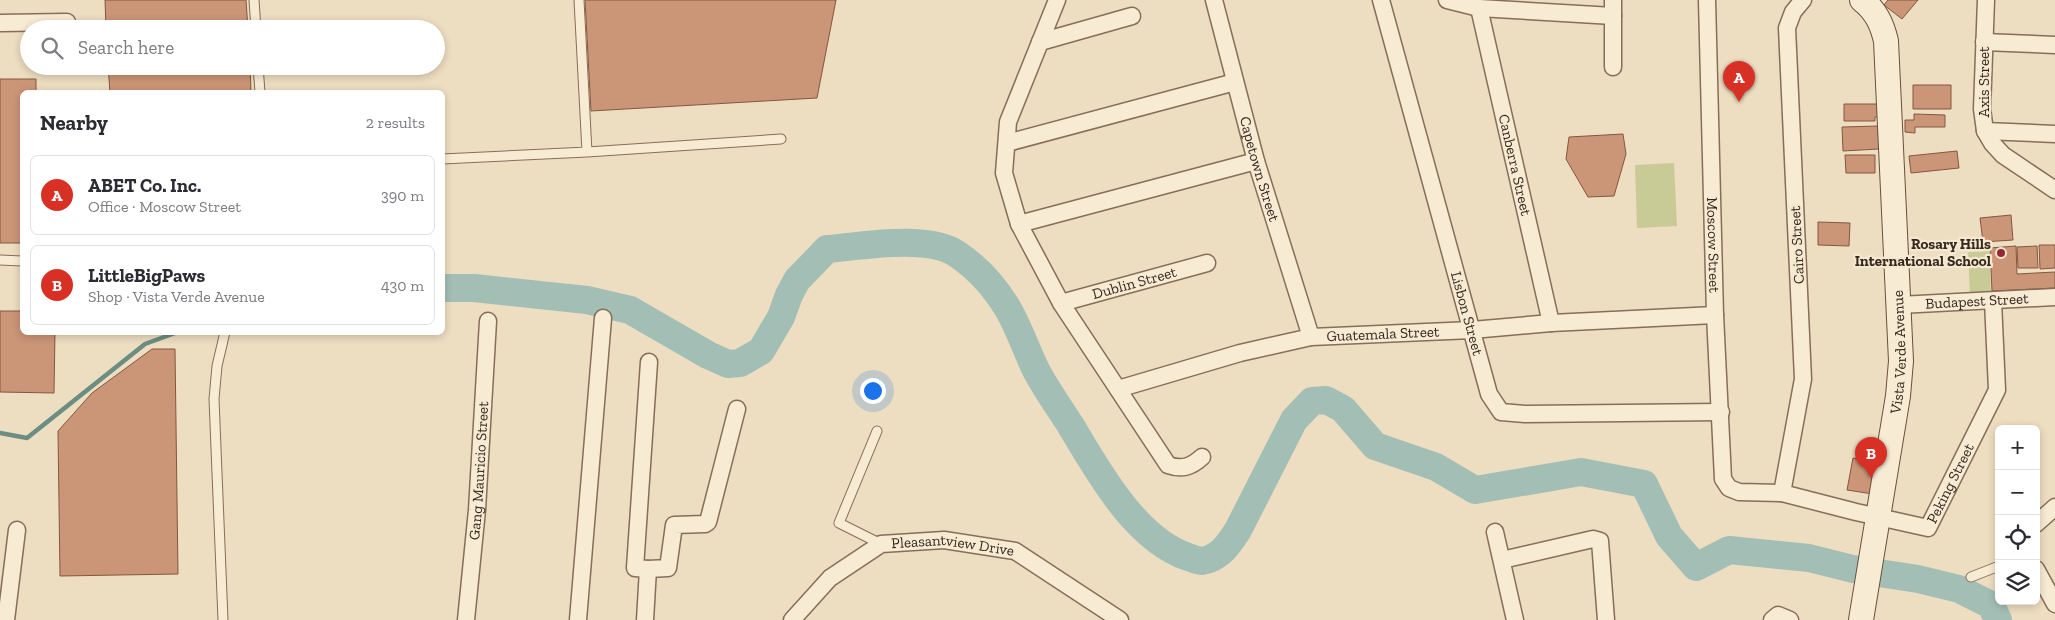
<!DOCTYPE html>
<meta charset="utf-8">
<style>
:root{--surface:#fff;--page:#f2f2f3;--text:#2b2b33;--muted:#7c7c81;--line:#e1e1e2;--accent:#d93025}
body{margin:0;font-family:"Zilla Slab",serif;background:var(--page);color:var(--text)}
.controls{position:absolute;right:15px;bottom:15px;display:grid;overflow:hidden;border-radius:8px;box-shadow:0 2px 8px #0003}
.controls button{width:45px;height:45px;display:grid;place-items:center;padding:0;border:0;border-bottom:1px solid var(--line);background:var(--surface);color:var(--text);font:25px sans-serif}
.you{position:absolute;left:872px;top:390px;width:18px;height:18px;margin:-12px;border:4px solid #fff;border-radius:50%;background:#1a73e8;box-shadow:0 0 0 8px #1a73e833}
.badge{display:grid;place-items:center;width:32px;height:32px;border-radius:50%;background:var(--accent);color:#fff;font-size:16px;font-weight:700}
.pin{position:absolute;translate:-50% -41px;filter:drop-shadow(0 1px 2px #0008)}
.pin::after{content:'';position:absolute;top:26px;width:18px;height:15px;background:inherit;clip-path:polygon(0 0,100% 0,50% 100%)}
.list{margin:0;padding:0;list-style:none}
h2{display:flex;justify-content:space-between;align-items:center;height:65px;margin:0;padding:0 20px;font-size:21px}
h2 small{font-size:16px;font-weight:400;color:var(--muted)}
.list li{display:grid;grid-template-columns:32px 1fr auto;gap:15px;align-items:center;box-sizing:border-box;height:80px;margin:0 10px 10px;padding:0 10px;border:1px solid var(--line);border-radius:8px}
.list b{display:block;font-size:19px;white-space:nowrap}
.list p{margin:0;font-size:16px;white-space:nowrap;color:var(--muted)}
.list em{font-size:16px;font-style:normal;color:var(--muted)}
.icon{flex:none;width:28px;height:28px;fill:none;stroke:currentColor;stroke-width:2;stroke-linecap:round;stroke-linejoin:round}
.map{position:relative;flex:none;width:2055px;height:620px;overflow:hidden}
.search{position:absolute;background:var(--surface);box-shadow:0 2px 8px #0003;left:20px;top:20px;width:425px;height:55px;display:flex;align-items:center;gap:12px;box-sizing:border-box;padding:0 18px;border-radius:28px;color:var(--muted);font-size:19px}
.panel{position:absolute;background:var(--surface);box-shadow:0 2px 8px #0003;left:20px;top:90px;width:425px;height:245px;border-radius:8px}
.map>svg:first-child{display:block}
</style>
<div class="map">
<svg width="2055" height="620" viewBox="0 0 2055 620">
<rect width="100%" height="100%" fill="#edddc1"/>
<!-- garden -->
<path fill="#c8cb95" d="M 1674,163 L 1677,226 L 1637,228 L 1635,165 Z
M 1989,251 L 1991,294 L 1970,295 L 1968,252 Z"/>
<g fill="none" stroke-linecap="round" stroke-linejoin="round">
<!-- stream -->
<path stroke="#6b8d82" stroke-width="4.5" d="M 0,433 L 27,438 L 145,344 L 175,333"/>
<!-- river -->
<path stroke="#a3bfb5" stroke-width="28" d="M 442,288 L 474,288 L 587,300 L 630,310 L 708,355 L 728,364 L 740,363 L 761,351 L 781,317 L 789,295 L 797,280 L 827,249 C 861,246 928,234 957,254 C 979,269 995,287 1008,309 C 1019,328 1026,349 1035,368 C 1045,388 1059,407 1071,426 C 1098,471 1135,539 1188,557 C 1192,558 1197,561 1202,561 C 1220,558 1229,544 1238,530 L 1294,420 L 1312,401 L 1326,400 L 1343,409 L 1375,446 L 1436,467 L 1475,490 L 1581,472 L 1644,484 L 1669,536 L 1696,567 L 1729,550 L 1809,558 L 1853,569 L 1918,579 L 1959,589 L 1991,605 L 1998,620"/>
</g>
<!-- building -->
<path fill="#cb9577" stroke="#85563f" d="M 105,0 L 246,0 L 248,29 L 106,29 Z
M 585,0 L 836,0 L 817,98 L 591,111 Z
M 1888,0 L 1918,0 L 1902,19 L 1884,5 Z
M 108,66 L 250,66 L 251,92 L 110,92 Z
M 0,79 L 36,79 L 36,92 L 22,92 L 22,243 L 0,243 Z
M 1913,85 L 1951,85 L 1951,109 L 1913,109 Z
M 1844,104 L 1880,104 L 1880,117 L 1875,117 L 1875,121 L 1844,121 Z
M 1914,114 L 1945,115 L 1945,127 L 1915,127 L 1915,133 L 1905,132 L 1905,120 L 1914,120 Z
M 1878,126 L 1879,149 L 1843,151 L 1842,127 Z
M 1623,134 L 1626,154 L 1614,196 L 1588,197 L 1566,159 L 1569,137 Z
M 1957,151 L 1959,168 L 1911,173 L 1909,156 Z
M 1845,155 L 1875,155 L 1875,173 L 1846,173 Z
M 2011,215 L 2013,240 L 1983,242 L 1980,218 Z
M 1818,222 L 1850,223 L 1849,246 L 1818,245 Z
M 2039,245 L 2055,245 L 2055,268 L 2040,269 Z
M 2016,246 L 2017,274 L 2055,272 L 2055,288 L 1992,291 L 1990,248 Z
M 2037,246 L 2038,268 L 2018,268 L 2017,247 Z
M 0,311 L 22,311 L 22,332 L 55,332 L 54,393 L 0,392 Z
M 152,349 L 175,349 L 178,574 L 60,576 L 58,431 L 92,393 Z
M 1853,458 L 1878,463 L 1873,494 L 1847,490 Z"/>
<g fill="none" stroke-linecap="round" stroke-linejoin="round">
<!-- lane casing -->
<g stroke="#866e59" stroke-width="11">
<path id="lane" d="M 254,0 L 256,29
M 579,0 L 587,152
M 258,66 L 260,92
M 442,159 L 587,152 L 781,139
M 0,260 L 22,261
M 877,431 L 839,523 L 881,544
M 1971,577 L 1999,566
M 223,620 L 214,399 L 217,366 L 225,332"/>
</g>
<!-- street casing -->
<g stroke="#866e59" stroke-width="19">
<g id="street">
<path d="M 1057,0 L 1008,122 L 1004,173 L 1019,224 L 1061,303 L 1168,465 C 1182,470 1191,467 1202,457"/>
<path id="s1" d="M 1214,0 L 1256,161 L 1311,337"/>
<path id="s2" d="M 1381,0 L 1489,394 L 1501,412 L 1525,414 L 1721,412"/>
<path d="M 1447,0 L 1479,8 L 1613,16"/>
<path d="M 1613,0 L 1613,67"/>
<path id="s3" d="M 1707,0 L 1715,315 L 1723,479 L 1729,488 L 1739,492 L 1782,493 L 1856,512 L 1928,528 L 1997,390 L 1993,301"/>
<path d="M 1986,0 L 1982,109 L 1985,131 L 1992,143 L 2003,155 L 2055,190"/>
<path id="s4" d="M 1479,8 L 1551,323"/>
<path d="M 0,23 L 67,22"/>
<path d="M 1040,42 L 1132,16"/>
<path d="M 1984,42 L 2055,45"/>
<path d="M 1985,131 L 2055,134"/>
<path d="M 1007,143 L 1235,82"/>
<path d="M 1019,224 L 1256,161"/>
<path id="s5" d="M 1061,303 L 1207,263"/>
<path id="s6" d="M 1899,305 L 2055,297"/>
<path id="s7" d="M 1118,389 L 1240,353 L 1311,337 L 1472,330 L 1551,323 L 1715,315"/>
<path d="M 1782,493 L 1803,379 L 1787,28 L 1793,12 L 1803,0"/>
<path d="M 2036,524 L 2055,507"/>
<path d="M 1495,532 L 1515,620"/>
<path d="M 1502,560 L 1593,539 L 1600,541 L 1606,620"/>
<path d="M 648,569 L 668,568 L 674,525 L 705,524 L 708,522 L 737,409"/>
<path d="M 2036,569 L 2055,604"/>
<path d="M 6,620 L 17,530"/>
<path id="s8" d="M 466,620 L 477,510 L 488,321"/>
<path d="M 578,620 L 603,318"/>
<path d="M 645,620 L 648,569 L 635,568 L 649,362"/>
<path id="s9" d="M 792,620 L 830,578 L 881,544 L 944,540 L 1015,551 L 1120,620"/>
<path d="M 1772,620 L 1778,615 L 1790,620"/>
</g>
</g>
<!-- secondary casing -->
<g stroke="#684f3c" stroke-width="26">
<g id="secondary">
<path id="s10" d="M 1861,620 L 1898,396 L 1901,361 L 1886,41 C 1882,24 1876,11 1862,0"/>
</g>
</g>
<!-- lane -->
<use href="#lane" stroke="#f8ebd4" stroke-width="9"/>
<!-- street -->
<use href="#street" stroke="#f8ebd4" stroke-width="16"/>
<!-- secondary -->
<use href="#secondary" stroke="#f8ebd4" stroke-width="24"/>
</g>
<!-- markers -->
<circle fill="#942a31" stroke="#f5e8d0" stroke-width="2" cx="2001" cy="253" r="5"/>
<g text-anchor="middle" stroke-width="4.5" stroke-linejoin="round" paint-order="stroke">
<!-- street labels -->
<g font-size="15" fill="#36271d" stroke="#f5e8d0">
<text transform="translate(1984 82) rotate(-90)" y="5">Axis Street</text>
<text dy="5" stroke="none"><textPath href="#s4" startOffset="161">Canberra Street</textPath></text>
<text dy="5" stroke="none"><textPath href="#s1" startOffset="175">Capetown Street</textPath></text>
<text dy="5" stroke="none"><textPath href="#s3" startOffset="245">Moscow Street</textPath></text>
<text transform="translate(1797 245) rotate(-93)" y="5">Cairo Street</text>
<text dy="5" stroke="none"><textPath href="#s5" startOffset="76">Dublin Street</textPath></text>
<text dy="5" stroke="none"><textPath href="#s6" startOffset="78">Budapest Street</textPath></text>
<text dy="5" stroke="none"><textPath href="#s2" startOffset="325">Lisbon Street</textPath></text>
<text dy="5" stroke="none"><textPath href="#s7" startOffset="272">Guatemala Street</textPath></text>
<text dy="5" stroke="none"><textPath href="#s10" startOffset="271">Vista Verde Avenue</textPath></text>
<text dy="5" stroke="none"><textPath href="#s8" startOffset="150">Gang Mauricio Street</textPath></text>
<text dy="5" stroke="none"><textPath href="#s3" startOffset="744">Peking Street</textPath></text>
<text dy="5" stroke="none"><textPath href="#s9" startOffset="190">Pleasantview Drive</textPath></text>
</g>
<!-- poi labels -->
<g font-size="15" font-weight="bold" fill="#36271d" stroke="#f5e8d0" text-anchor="end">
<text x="1991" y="249">Rosary Hills<tspan x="1991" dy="17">International School</tspan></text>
</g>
</g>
</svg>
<div class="controls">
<button>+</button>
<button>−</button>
<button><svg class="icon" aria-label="locate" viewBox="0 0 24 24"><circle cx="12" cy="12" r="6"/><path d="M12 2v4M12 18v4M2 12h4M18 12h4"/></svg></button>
<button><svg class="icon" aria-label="layers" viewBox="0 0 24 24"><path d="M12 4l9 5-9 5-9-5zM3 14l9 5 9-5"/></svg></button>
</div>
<div class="you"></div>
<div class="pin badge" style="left:1739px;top:102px">A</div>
<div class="pin badge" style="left:1871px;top:478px">B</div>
<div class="search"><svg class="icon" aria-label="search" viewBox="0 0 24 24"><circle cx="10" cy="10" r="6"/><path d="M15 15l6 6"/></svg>Search here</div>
<section class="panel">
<h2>Nearby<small>2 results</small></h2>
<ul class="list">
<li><span class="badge">A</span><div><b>ABET Co. Inc.</b><p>Office · Moscow Street</p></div><em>390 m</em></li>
<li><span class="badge">B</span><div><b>LittleBigPaws</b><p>Shop · Vista Verde Avenue</p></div><em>430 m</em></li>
</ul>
</section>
</div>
